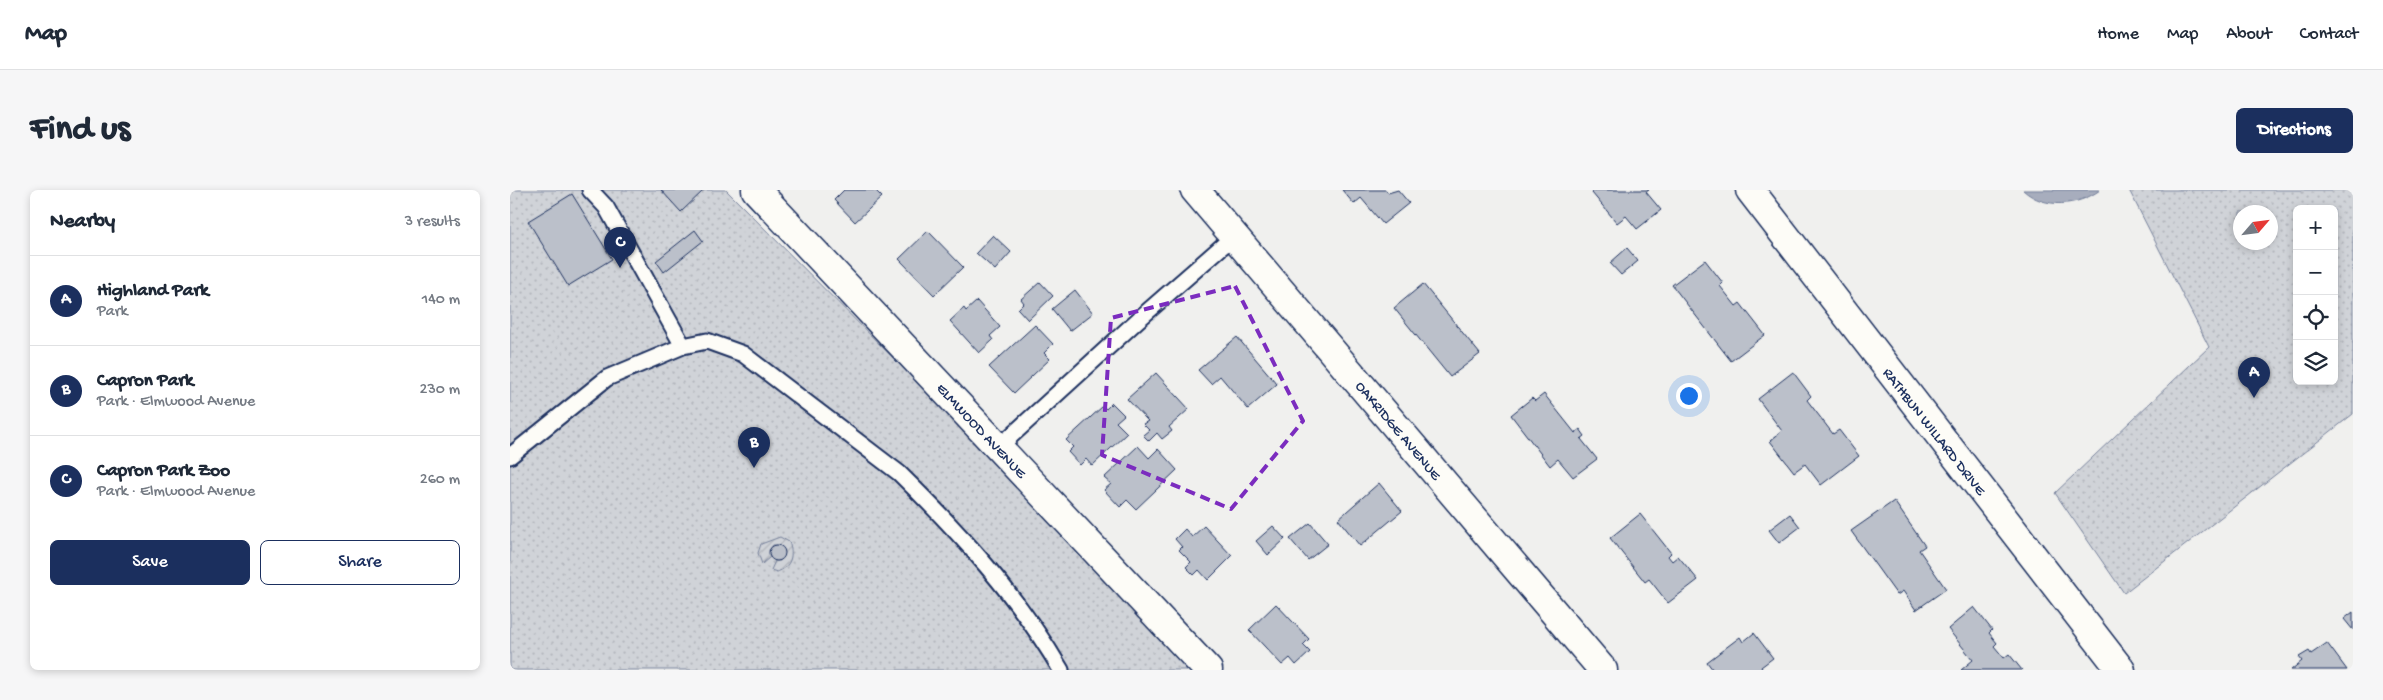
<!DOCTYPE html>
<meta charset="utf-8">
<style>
:root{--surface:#fff;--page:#f6f6f7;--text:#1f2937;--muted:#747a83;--line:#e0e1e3;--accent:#1b2f5e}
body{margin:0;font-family:"Gochi Hand",sans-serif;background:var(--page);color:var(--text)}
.controls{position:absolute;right:15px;top:15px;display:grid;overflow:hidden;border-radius:8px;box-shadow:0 2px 8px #0003}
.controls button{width:45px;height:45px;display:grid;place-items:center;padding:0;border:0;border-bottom:1px solid var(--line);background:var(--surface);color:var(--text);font:25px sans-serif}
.compass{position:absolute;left:1723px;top:15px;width:45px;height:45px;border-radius:50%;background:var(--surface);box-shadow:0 2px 8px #0003;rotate:62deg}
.you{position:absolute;left:1178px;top:205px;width:18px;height:18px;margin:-12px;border:4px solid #fff;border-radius:50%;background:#1a73e8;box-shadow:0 0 0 8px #1a73e833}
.badge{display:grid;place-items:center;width:32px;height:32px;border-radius:50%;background:var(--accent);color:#fff;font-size:16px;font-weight:700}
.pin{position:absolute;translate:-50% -41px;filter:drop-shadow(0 1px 2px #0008)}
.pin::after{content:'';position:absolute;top:26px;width:18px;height:15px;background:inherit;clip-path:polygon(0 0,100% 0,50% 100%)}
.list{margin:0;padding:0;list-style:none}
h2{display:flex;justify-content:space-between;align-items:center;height:65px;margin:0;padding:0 20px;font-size:21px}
h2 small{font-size:16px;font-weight:400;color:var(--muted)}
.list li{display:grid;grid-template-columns:32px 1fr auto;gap:15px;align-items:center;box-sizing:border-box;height:90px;padding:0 20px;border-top:1px solid var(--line)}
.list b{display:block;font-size:19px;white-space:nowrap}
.list p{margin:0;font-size:16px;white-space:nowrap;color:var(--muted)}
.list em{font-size:16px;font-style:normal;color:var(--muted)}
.actions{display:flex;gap:10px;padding:15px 20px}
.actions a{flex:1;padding:11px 0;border:1px solid var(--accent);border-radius:8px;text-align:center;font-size:18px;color:var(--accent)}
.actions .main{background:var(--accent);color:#fff}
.icon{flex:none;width:28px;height:28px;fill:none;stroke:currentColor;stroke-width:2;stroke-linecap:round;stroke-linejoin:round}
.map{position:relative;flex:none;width:1843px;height:480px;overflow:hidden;border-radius:8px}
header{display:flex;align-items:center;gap:30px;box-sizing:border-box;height:70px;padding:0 25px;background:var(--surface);border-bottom:1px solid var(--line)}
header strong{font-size:24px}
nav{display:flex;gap:28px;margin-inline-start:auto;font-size:18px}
.intro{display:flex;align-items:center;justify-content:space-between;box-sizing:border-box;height:120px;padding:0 30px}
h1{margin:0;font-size:35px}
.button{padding:12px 22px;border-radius:8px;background:var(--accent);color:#fff;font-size:18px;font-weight:700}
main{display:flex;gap:30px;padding:0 30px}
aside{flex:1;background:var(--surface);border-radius:8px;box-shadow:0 2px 8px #0003}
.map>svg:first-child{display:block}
</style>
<header>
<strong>Map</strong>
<nav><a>Home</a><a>Map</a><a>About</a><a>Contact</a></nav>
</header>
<div class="intro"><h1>Find us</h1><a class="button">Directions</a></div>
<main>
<aside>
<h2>Nearby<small>3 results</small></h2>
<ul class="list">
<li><span class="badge">A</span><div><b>Highland Park</b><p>Park</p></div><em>140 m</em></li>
<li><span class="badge">B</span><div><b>Capron Park</b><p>Park · Elmwood Avenue</p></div><em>230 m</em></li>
<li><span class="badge">C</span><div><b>Capron Park Zoo</b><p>Park · Elmwood Avenue</p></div><em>260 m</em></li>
</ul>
<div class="actions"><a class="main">Save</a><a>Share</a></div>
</aside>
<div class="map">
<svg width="1843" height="480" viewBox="0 0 1843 480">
<defs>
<pattern id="park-dots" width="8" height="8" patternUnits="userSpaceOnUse" patternTransform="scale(1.25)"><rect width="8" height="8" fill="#d0d3d8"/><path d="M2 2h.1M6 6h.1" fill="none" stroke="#b2b5bc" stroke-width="1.8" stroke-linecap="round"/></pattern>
<pattern id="garden-furrows" width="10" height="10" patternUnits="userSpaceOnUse" patternTransform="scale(1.25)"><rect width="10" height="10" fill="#d0d3d8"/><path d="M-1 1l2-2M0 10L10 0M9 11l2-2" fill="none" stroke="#b2b5bc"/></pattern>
</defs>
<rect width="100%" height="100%" fill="#f0f0ee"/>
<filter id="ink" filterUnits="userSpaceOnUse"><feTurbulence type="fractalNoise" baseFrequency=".02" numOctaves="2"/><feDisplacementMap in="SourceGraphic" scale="10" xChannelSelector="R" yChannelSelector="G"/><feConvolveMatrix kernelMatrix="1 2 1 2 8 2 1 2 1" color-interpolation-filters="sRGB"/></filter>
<g filter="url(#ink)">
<!-- park -->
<path fill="url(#park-dots)" stroke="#76819b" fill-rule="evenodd" d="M 0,0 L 216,0 L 435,220 L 679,480 L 0,480 Z
M 1619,0 L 1843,0 L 1843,224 L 1614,403 L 1545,303 L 1699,157 ZM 1787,19 L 1824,19 L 1824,191 L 1787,191 ZM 1760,22 L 1760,52 L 1730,52 L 1730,22 Z"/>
<!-- garden -->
<path fill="url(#garden-furrows)" stroke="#76819b" d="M 270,347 L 279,352 C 284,365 281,377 267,382 L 261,380 L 265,371 L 270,371 L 274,366 L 274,360 L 269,355 L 263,355 L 259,360 L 260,367 L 252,374 L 248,363 L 251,354 Z"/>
<!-- water -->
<path fill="#a7adbd" stroke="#6f7b97" d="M 1513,0 L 1590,0 C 1568,16 1535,20 1513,0 Z"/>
<!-- building -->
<path fill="#bbc0ca" stroke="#1b2f5e" d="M 151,0 L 194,0 L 171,22 Z
M 334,0 L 365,0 L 372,7 L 345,32 L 324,10 Z
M 832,0 L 876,0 L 878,3 L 888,0 L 899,13 L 873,34 L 851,8 L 844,14 Z
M 1085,0 L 1139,0 L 1136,2 L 1151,20 L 1127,39 L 1116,26 L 1107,33 L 1082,3 Z
M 62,4 L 102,69 L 58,96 L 18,31 Z
M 185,40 L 193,51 L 154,82 L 146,71 Z
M 418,41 L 453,77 L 424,105 L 389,69 Z
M 483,45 L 501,62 L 485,80 L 466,63 Z
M 1117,58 L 1128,71 L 1111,85 L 1100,73 Z
M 1195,70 L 1213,93 L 1210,96 L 1226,116 L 1230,113 L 1255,145 L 1221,171 L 1162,95 Z
M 530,92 L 543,106 L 518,130 L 508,119 L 514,113 L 511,109 Z
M 913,94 L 970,164 L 940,187 L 884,118 Z
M 565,100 L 583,123 L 560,141 L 542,119 Z
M 467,111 L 490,137 L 480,146 L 483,150 L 469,163 L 440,131 L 454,118 L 456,121 Z
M 525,135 L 543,154 L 534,163 L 540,169 L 504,203 L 479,177 Z
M 727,147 L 767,194 L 738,219 L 710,186 L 701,194 L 688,180 Z
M 1283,182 L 1301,206 L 1297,210 L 1323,244 L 1329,240 L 1349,266 L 1311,295 L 1295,274 L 1284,282 L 1260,251 L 1272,241 L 1248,209 Z
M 646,183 L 679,219 L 659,237 L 662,241 L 652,249 L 647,243 L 639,251 L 633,245 L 639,240 L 633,234 L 638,231 L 617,209 Z
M 1034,204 L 1065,243 L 1070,239 L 1075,246 L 1071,249 L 1087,269 L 1063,287 L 1048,269 L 1040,276 L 1001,225 L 1022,208 L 1025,211 Z
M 602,213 L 614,225 L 606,232 L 617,243 L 582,276 L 576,269 L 570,275 L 558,262 L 563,257 L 556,250 L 593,216 L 596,219 Z
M 628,256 L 639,268 L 648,259 L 667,280 L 626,319 L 617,310 L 610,317 L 594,300 L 601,294 L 594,288 Z
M 869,293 L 892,321 L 850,356 L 828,329 Z
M 1384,311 L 1415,356 L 1409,360 L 1436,399 L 1406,420 L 1393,401 L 1387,405 L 1341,341 Z
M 1130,324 L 1161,363 L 1158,366 L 1162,371 L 1168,366 L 1188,390 L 1158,413 L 1139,389 L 1135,392 L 1100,348 Z
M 1280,324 L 1290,337 L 1269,353 L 1259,340 Z
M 800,333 L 818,354 L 798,370 L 780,349 Z
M 694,336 L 722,366 L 698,390 L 689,380 L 684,385 L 676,377 L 681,372 L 669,360 L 672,357 L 665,349 L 675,339 L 682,347 Z
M 763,336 L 775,349 L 758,365 L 746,351 Z
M259 363a8 8 0 1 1 16 0a8 8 0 1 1-16 0Z
M 766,414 L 799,449 L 793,455 L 800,462 L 786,475 L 780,468 L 772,475 L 739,440 Z
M 1464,417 L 1482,440 L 1479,443 L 1487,453 L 1484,456 L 1494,468 L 1499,464 L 1512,480 L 1451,480 L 1463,470 L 1438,439 Z
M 1843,422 L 1843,440 L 1834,429 Z
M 1244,443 L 1263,468 L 1251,477 L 1253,480 L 1203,480 L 1197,472 L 1230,447 L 1233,452 Z
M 1817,453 L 1837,480 L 1781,480 L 1792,471 L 1789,467 L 1799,461 L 1801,464 Z"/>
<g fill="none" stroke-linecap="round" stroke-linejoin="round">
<!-- service casing -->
<g stroke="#1b2f5e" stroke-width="19">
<path id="service" d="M 80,0 L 96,17 L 173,156
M 489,257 L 629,129 L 724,46
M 0,266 L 97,188 L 173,156 L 197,151 L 233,164 L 389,283 C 451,344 507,405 551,480"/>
</g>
<!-- minor casing -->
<g stroke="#1b2f5e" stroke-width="31">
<path id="minor" d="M 246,0 L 698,480
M 685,0 L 1093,480
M 1240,0 L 1611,480"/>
</g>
<!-- service -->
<use href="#service" stroke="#fdfcf7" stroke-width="15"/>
<!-- minor -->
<use href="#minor" stroke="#fdfcf7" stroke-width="28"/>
</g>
</g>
<!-- marked area -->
<path fill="none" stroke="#7b2cbf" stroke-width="4" stroke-dasharray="10 6" stroke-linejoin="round" d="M 725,96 L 793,231 L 721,319 L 592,265 L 601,128 Z"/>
<g text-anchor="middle" stroke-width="5" stroke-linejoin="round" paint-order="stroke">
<!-- street labels -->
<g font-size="15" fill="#1b2f5e" stroke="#fdfcf7">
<text transform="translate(472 240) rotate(47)" y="5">ELMWOOD AVENUE</text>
<text transform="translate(889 240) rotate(50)" y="5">OAKRIDGE AVENUE</text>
<text transform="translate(1425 241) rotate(52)" y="5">RATHBUN WILLARD DRIVE</text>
</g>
</g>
</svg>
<div class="controls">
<button>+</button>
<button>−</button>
<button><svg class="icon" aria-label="locate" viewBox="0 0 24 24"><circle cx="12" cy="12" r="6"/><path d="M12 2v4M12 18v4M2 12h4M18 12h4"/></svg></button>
<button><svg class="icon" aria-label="layers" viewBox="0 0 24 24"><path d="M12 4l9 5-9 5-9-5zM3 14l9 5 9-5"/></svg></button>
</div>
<svg class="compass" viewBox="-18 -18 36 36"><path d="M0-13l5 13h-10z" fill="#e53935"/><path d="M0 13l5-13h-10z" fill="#747a83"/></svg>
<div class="you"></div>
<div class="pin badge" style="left:1744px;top:208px">A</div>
<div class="pin badge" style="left:244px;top:278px">B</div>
<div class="pin badge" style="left:110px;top:78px">C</div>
</div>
</main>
